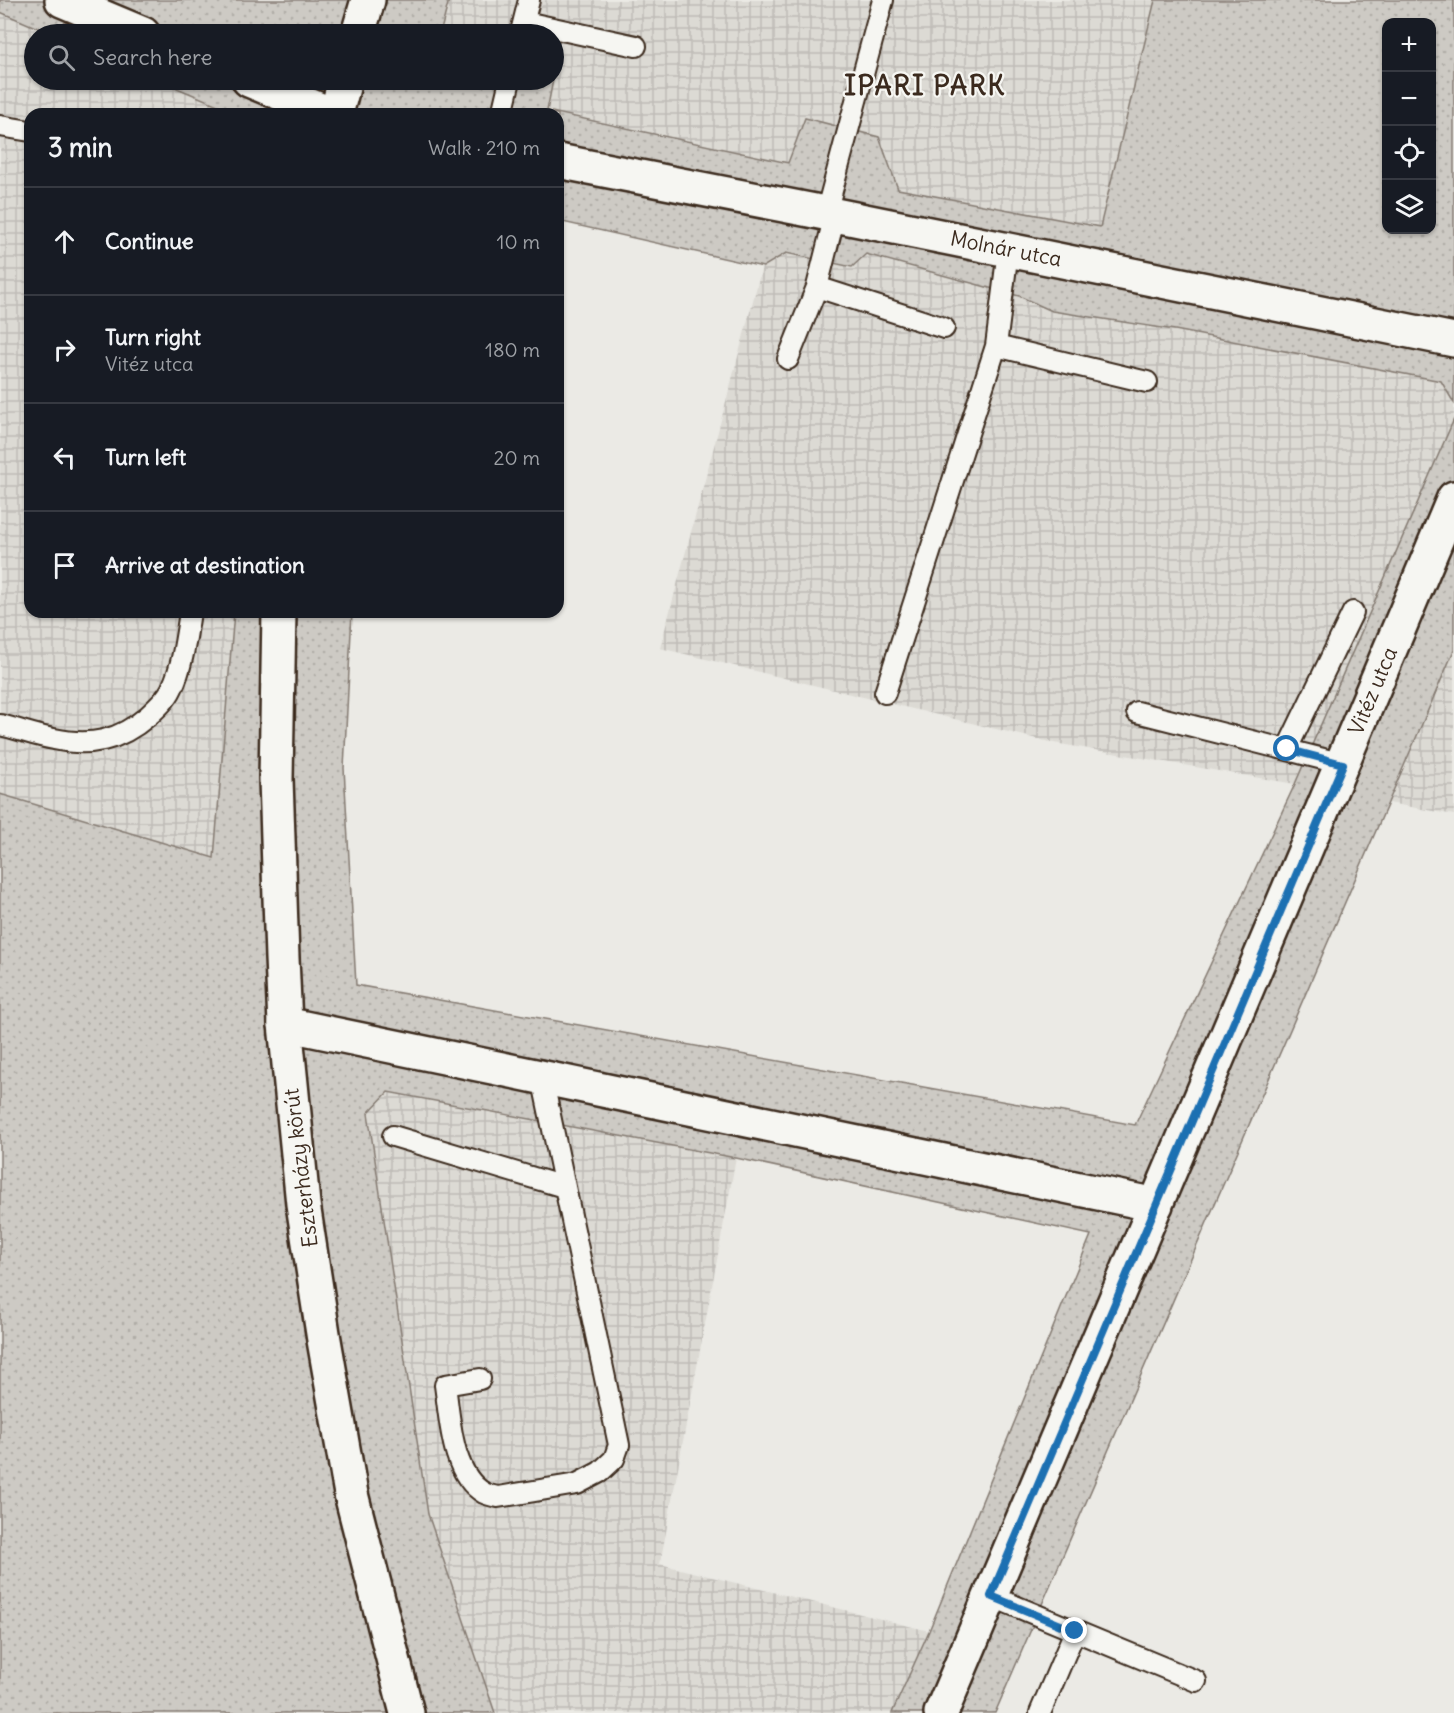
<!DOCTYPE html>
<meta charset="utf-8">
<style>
:root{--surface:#171b24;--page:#242831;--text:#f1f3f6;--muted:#9ea1a6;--line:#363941}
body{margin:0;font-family:Delius,sans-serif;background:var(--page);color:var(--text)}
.controls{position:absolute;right:18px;top:18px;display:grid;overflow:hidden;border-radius:12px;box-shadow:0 2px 4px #0004}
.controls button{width:54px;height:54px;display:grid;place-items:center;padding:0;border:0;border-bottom:2px solid var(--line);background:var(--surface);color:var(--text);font:30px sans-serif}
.stop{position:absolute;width:18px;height:18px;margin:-14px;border:4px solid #1f6fb2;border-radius:50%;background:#fff}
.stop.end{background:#1f6fb2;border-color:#fff;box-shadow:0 2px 6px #0008}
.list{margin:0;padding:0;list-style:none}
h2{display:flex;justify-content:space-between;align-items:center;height:78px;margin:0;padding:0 24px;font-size:26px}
h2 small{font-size:20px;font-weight:400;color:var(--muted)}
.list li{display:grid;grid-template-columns:39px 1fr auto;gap:18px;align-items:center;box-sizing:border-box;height:108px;padding:0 24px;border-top:2px solid var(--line)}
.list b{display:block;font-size:22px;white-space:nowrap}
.list p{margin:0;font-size:20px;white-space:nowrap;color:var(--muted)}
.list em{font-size:20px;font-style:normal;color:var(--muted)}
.icon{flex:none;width:33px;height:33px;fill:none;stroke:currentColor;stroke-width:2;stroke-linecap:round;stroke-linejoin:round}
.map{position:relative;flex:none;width:1454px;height:1713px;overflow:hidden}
.search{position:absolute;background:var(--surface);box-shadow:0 2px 4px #0004;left:24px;top:24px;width:540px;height:66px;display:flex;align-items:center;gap:15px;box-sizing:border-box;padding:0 21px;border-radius:33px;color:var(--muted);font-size:22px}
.panel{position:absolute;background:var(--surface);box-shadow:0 2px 4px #0004;left:24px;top:108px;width:540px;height:510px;border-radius:18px}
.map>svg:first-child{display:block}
</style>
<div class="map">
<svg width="1454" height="1713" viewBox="0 0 1454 1713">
<defs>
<pattern id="industrial-grid" width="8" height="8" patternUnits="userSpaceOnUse" patternTransform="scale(1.5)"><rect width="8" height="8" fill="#dcdad4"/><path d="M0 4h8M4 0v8" fill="none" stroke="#bebbb6"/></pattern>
<pattern id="grass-dots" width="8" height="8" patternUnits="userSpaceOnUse" patternTransform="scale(1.5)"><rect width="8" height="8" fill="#cdcac4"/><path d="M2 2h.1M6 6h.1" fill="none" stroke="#b1aea8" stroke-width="1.8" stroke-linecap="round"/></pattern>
</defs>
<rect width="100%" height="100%" fill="#ebeae5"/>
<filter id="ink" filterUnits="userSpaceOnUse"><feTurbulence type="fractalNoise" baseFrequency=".0167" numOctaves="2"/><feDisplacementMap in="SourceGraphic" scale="12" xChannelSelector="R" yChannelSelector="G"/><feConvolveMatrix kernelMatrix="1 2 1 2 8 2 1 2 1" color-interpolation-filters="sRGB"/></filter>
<g filter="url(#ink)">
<!-- industrial -->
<path fill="url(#industrial-grid)" d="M 449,0 L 1155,0 L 1100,227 L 898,189 L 878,137 L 806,119 L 788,163 L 547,111 L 556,65 L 554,64 L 554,34 L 440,34 Z
M 0,12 L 52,34 L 34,34 L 34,80 L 158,80 L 239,114 L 30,114 L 30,612 L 234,612 L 214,858 L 0,794 Z
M 786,253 L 852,267 L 866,254 L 1019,296 L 1052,311 L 1175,330 L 1441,382 L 1454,403 L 1454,419 L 1295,784 L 1054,743 L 660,648 L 762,267 Z
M 1454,650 L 1454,815 L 1389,803 Z
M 388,1092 L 736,1158 L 660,1564 L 929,1631 L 892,1713 L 495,1713 L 428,1514 L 368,1113 Z"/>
<!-- grass -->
<path fill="url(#grass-dots)" stroke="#847a71" stroke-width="1.5" fill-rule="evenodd" d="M 0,0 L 449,0 L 440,34 L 52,34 L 0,12 Z
M 1155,0 L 1454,0 L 1454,403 L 1441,381 L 1175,330 L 1052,311 L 1019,296 L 866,254 L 852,267 L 786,253 L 763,267 L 558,221 L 558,114 L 239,114 L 158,80 L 553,80 L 547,111 L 788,163 L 805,118 L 879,137 L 898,189 L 1100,227 ZM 1386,22 L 1432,22 L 1432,230 L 1386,230 Z
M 1454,419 L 1454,650 L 995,1713 L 892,1713 L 929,1631 L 1091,1235 L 736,1158 L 388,1092 L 368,1113 L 428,1514 L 495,1713 L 0,1713 L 0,794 L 214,858 L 234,612 L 352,612 L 344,768 L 356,985 L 1135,1125 L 1295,784 Z"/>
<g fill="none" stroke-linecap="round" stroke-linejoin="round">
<!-- service casing -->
<g stroke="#3b2a1e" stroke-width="24">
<path id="service" d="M 525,22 L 636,46
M 521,32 L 529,0
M 502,114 L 510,80
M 0,126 L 30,131
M 826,213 L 883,0
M 817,287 L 944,328
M 996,346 L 1147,382
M 788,359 L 817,287 L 835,215
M 885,693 L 996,346 L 1008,250
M 1137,712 L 1343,764
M 0,725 C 18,729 36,736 54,739 C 91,747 119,741 148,716 C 157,708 167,699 172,688 C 183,665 186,637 190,612
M 1287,749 L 1353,612
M 393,1136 L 564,1187
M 480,1379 L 445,1385 C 450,1418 451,1474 484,1493 C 488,1495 493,1496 498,1497 L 577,1484 L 600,1472 L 614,1459 L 619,1445 L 542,1077
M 991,1596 L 1196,1681
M 1040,1713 L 1075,1631"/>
</g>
<!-- minor casing -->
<g stroke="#3b2a1e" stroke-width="38">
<path id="minor" d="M 62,0 L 143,34
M 249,80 L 330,114
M 558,161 L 835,215 L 1454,340
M 285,1024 L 1156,1205
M 941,1713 L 1454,498"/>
</g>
<!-- tertiary casing -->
<g stroke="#3b2a1e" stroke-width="38">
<path id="tertiary" d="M 358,34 L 368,0
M 336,114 L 345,80
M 279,612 L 276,779 L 282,958 L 285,1024 L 303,1204 L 324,1340 L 351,1494 L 407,1713"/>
</g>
<!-- service -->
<use href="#service" stroke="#f6f6f2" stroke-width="20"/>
<!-- minor -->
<use href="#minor" stroke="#f6f6f2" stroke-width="33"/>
<!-- tertiary -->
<use href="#tertiary" stroke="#f6f6f2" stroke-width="33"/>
</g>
</g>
<g fill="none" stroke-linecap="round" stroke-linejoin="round" filter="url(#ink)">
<!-- route -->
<path stroke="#1f6fb2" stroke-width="8" d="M 1075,1631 L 991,1596 L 1343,764 L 1287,749"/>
</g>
<g text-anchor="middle" stroke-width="4.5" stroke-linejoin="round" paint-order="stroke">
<!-- street labels -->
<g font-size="21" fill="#3b2a1e" stroke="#f6f6f2">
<text transform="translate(1006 249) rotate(11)" y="7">Molnár utca</text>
<text transform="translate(1373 691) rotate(-67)" y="7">Vitéz utca</text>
<text transform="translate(301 1168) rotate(-97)" y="7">Eszterházy körút</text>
</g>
<!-- district labels -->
<g font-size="27" font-weight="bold" letter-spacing="1.5" fill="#3b2a1e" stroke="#f6f6f2">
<text x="925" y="95">IPARI PARK</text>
</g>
</g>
</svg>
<div class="controls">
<button>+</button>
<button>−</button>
<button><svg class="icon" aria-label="locate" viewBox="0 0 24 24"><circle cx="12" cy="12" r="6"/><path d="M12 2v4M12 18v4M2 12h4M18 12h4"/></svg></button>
<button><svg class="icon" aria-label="layers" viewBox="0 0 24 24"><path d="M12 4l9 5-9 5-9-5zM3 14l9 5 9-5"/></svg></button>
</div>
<div class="stop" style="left:1287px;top:749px"></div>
<div class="stop end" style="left:1075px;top:1631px"></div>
<div class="search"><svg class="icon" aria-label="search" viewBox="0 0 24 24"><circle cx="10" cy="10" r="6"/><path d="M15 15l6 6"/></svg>Search here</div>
<section class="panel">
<h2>3 min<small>Walk · 210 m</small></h2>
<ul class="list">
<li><svg class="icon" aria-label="ahead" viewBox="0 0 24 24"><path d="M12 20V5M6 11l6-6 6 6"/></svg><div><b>Continue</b></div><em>10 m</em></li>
<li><svg class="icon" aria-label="right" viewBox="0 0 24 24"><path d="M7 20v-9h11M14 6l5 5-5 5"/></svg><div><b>Turn right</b><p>Vitéz utca</p></div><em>180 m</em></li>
<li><svg class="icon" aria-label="left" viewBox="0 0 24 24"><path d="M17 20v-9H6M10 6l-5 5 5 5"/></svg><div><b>Turn left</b></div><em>20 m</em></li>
<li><svg class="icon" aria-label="arrive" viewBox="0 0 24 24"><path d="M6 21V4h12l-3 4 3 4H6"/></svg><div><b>Arrive at destination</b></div></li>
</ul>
</section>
</div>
